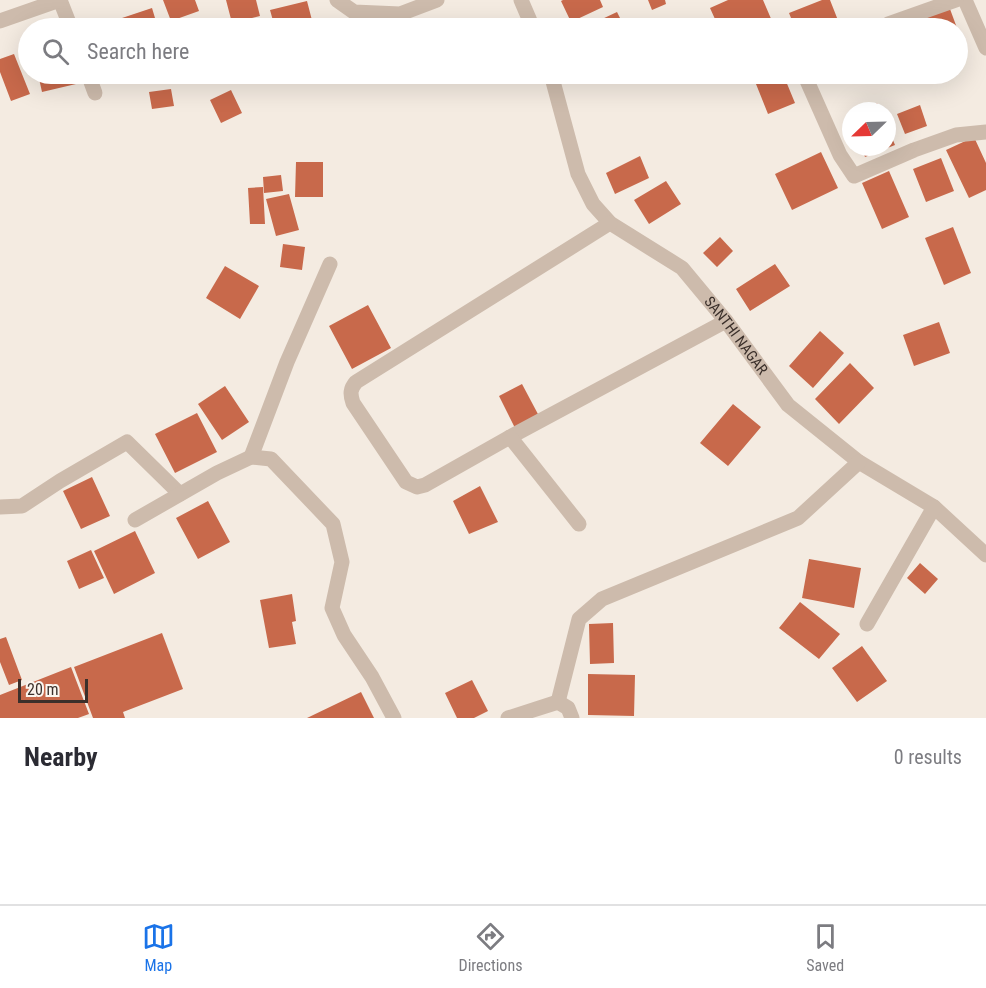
<!DOCTYPE html>
<style>
:root{--surface:#fff;--page:#f2f2f3;--text:#2b2b33;--muted:#7c7c81;--line:#e1e1e2;--accent:#1a73e8}
body{margin:0;font-family:"Roboto Condensed",sans-serif;background:var(--page);color:var(--text)}
.compass{position:absolute;left:842px;top:102px;width:54px;height:54px;border-radius:50%;background:var(--surface);box-shadow:0 6px 24px #0002;rotate:247deg}
.scale{position:absolute;left:18px;bottom:15px;width:70px;box-sizing:border-box;padding-left:6px;border:3px solid #3b302b;border-top:0;font-size:16px;line-height:21px;white-space:nowrap;color:#3b302b;-webkit-text-stroke:4px #fbf5ee;paint-order:stroke}
.list{margin:0;padding:0;list-style:none}
h2{display:flex;justify-content:space-between;align-items:center;height:78px;margin:0;padding:0 24px;font-size:26px}
h2 small{font-size:20px;font-weight:400;color:var(--muted)}
.icon{flex:none;width:33px;height:33px;fill:none;stroke:currentColor;stroke-width:2;stroke-linecap:round;stroke-linejoin:round}
.map{position:relative;flex:none;width:986px;height:718px;overflow:hidden}
.search{position:absolute;background:var(--surface);box-shadow:0 6px 24px #0002;left:18px;right:18px;top:18px;height:66px;display:flex;align-items:center;gap:15px;box-sizing:border-box;padding:0 21px;border-radius:33px;color:var(--muted);font-size:22px}
.sheet{height:186px;background:var(--surface)}
nav{display:flex;justify-content:space-around;align-items:center;box-sizing:border-box;height:84px;border-top:2px solid var(--line);background:var(--surface);font-size:16px;color:var(--muted)}
nav a{display:grid;justify-items:center;gap:3px}
nav .on{color:var(--accent)}
.map>svg:first-child{display:block}
</style>
<div class="map">
<svg width="986" height="718" viewBox="0 0 986 718">
<rect width="100%" height="100%" fill="#f4ebe1"/>
<!-- building -->
<path fill="#c8694b" d="M 163,0 L 195,0 L 199,11 L 171,21 Z
M 226,0 L 256,0 L 260,16 L 232,23 Z
M 563,0 L 600,0 L 603,7 L 571,22 L 561,1 Z
M 648,0 L 665,0 L 666,4 L 652,10 Z
M 728,0 L 763,0 L 775,28 L 719,28 L 710,8 Z
M 822,0 L 830,0 L 841,28 L 795,28 L 789,13 Z
M 307,1 L 314,28 L 275,28 L 270,10 Z
M 152,8 L 158,28 L 119,28 L 116,20 Z
M 950,9 L 957,28 L 897,28 Z
M 617,12 L 625,28 L 586,28 L 585,27 Z
M 263,22 L 265,28 L 245,28 Z
M 482,22 L 483,28 L 459,28 Z
M 958,29 L 966,51 L 958,55 Z
M 14,54 L 30,94 L 11,101 L 0,72 L 0,59 Z
M 38,74 L 74,74 L 76,84 L 42,92 Z
M 465,74 L 491,74 L 492,79 L 467,79 Z
M 752,74 L 783,74 L 795,103 L 768,114 Z
M 171,89 L 174,106 L 152,109 L 149,92 Z
M 231,90 L 242,113 L 221,123 L 210,100 Z
M 877,103 L 881,111 L 858,111 Z
M 920,105 L 927,126 L 905,134 L 897,114 Z
M 887,126 L 895,145 L 865,157 L 861,147 L 887,147 Z
M 974,137 L 986,163 L 986,190 L 969,198 L 946,150 Z
M 821,152 L 838,188 L 792,210 L 775,174 Z
M 640,156 L 649,178 L 615,194 L 606,173 Z
M 941,158 L 954,191 L 926,202 L 913,169 Z
M 296,162 L 323,162 L 323,197 L 295,197 Z
M 889,171 L 909,217 L 882,229 L 862,183 Z
M 281,175 L 283,191 L 264,193 L 263,177 Z
M 666,181 L 681,204 L 649,224 L 634,200 Z
M 263,187 L 265,224 L 250,224 L 248,188 Z
M 289,194 L 299,230 L 276,236 L 266,199 Z
M 953,227 L 971,273 L 944,285 L 925,238 Z
M 720,237 L 733,251 L 717,267 L 703,253 Z
M 283,244 L 305,247 L 302,270 L 280,267 Z
M 775,264 L 790,286 L 750,311 L 736,289 Z
M 225,266 L 259,286 L 240,319 L 206,298 Z
M 368,305 L 391,348 L 352,369 L 329,326 Z
M 939,322 L 950,353 L 914,366 L 903,335 Z
M 820,331 L 844,353 L 813,388 L 789,366 Z
M 850,363 L 874,388 L 839,424 L 815,399 Z
M 522,384 L 539,416 L 515,428 L 499,396 Z
M 225,386 L 249,422 L 222,440 L 198,404 Z
M 733,404 L 761,427 L 728,466 L 700,443 Z
M 197,413 L 217,452 L 175,473 L 155,434 Z
M 92,477 L 110,516 L 81,529 L 63,491 Z
M 480,486 L 498,522 L 469,534 L 453,501 Z
M 208,501 L 230,542 L 198,559 L 176,518 Z
M 135,531 L 155,573 L 114,594 L 94,551 Z
M 91,550 L 104,578 L 79,589 L 67,561 Z
M 809,559 L 861,568 L 854,608 L 802,598 Z
M 920,563 L 938,579 L 925,594 L 907,578 Z
M 292,594 L 296,621 L 292,622 L 296,644 L 269,648 L 260,600 Z
M 800,602 L 840,634 L 819,659 L 779,628 Z
M 613,623 L 614,663 L 590,664 L 589,624 Z
M 162,633 L 183,689 L 123,712 L 125,718 L 93,718 L 74,667 Z
M 6,637 L 22,680 L 9,685 L 0,662 L 0,639 Z
M 862,646 L 887,681 L 857,702 L 832,668 Z
M 71,667 L 89,714 L 78,718 L 0,718 L 0,695 Z
M 588,674 L 635,675 L 634,716 L 588,715 Z
M 472,680 L 488,711 L 474,718 L 457,718 L 445,693 Z
M 361,692 L 374,718 L 307,718 Z"/>
<g fill="none" stroke-linecap="round" stroke-linejoin="round">
<!-- minor -->
<g stroke="#cdbbac" stroke-width="15">
<path d="M 60,0 L 71,28"/>
<path d="M 337,0 L 354,12 L 400,14 L 437,0"/>
<path d="M 521,0 L 533,28"/>
<path d="M 965,0 L 986,48"/>
<path d="M 0,21 L 60,0"/>
<path d="M 888,24 L 956,0"/>
<path d="M 88,74 L 95,93"/>
<path id="s1" d="M 551,74 L 578,174 L 593,204 L 610,223 L 682,268 L 726,321 L 788,405 L 859,462 L 934,507 L 986,555"/>
<path d="M 804,74 L 840,155 L 854,176 L 914,150 L 956,135 L 986,132"/>
<path d="M 610,223 L 356,382 C 350,389 350,394 353,403 L 406,482 L 417,487 L 425,485 L 510,437 L 726,321"/>
<path d="M 510,437 L 579,524"/>
<path d="M 251,457 L 287,362 L 330,264"/>
<path d="M 0,507 L 22,506 L 60,481 L 127,442 L 180,494"/>
<path d="M 135,520 L 217,473 L 251,457 L 271,459 L 333,524 L 342,562 L 332,608 L 344,635 L 372,677 L 394,718"/>
<path d="M 867,624 L 934,507"/>
<path d="M 558,702 L 579,619 L 602,599 L 798,518 L 859,462"/>
<path d="M 508,718 L 558,702 L 568,708 L 572,718"/>
</g>
</g>
<g text-anchor="middle" stroke-width="4.5" stroke-linejoin="round" paint-order="stroke">
<!-- street labels -->
<g font-size="15" fill="#3b302b" stroke="#fbf5ee">
<text dy="5" stroke="none"><textPath href="#s1" startOffset="334">SANTHI NAGAR</textPath></text>
</g>
</g>
</svg>
<svg class="compass" viewBox="-18 -18 36 36"><path d="M0-13l5 13h-10z" fill="#e53935"/><path d="M0 13l5-13h-10z" fill="#7c7c81"/></svg>
<div class="scale">20 m</div>
<div class="search"><svg class="icon" aria-label="search" viewBox="0 0 24 24"><circle cx="10" cy="10" r="6"/><path d="M15 15l6 6"/></svg>Search here</div>
</div>
<section class="sheet">
<h2>Nearby<small>0 results</small></h2>
<ul class="list">
</ul>
</section>
<nav>
<a class="on"><svg class="icon" aria-label="map" viewBox="0 0 24 24"><path d="M3 6l6-2 6 2 6-2v14l-6 2-6-2-6 2zM9 4v14M15 6v14"/></svg>Map</a>
<a><svg class="icon" aria-label="directions" viewBox="0 0 24 24"><path d="M12 3l9 9-9 9-9-9zM9 14v-3h6M13 9l2 2-2 2"/></svg>Directions</a>
<a><svg class="icon" aria-label="saved" viewBox="0 0 24 24"><path d="M7 4h10v16l-5-4-5 4z"/></svg>Saved</a>
</nav>
